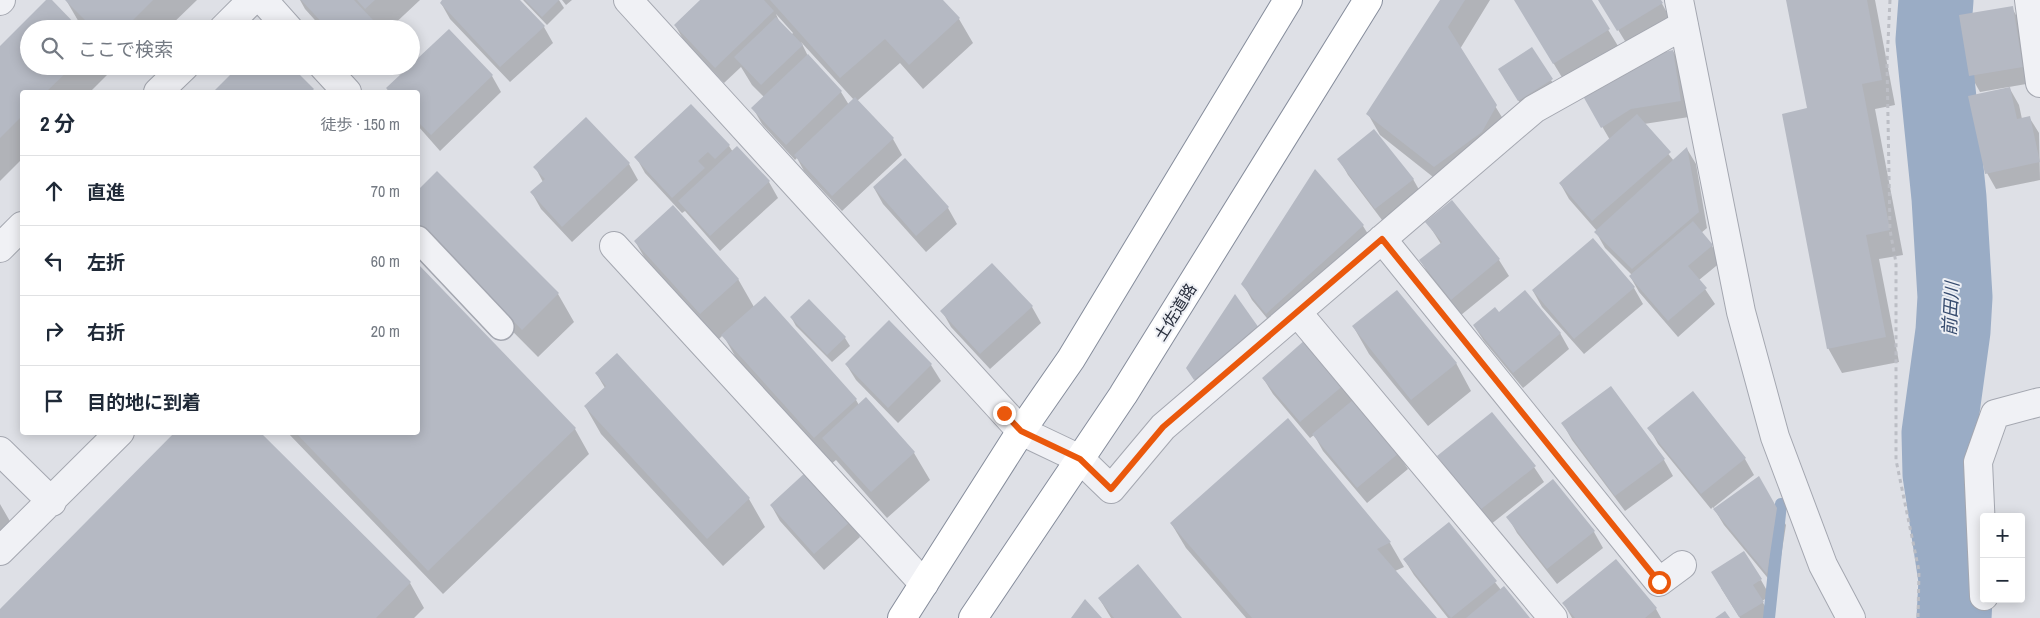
<!DOCTYPE html>
<html lang="ja">
<meta charset="utf-8">
<style>
:root{--surface:#fff;--page:#f2f2f3;--text:#1f2937;--muted:#747a83;--line:#e0e1e3}
body{margin:0;font-family:"Archivo Narrow","Noto Sans JP",sans-serif;background:var(--page);color:var(--text)}
.controls{position:absolute;right:15px;bottom:15px;display:grid;overflow:hidden;border-radius:5px;box-shadow:0 2px 12px #0003}
.controls button{width:45px;height:45px;display:grid;place-items:center;padding:0;border:0;border-bottom:1px solid var(--line);background:var(--surface);color:var(--text);font:25px sans-serif}
.stop{position:absolute;width:15px;height:15px;margin:-11px;border:4px solid #ea580c;border-radius:50%;background:#fff}
.stop.end{background:#ea580c;border-color:#fff;box-shadow:0 1px 5px #0008}
.list{margin:0;padding:0;list-style:none}
h2{display:flex;justify-content:space-between;align-items:center;height:65px;margin:0;padding:0 20px;font-size:21px}
h2 small{font-size:16px;font-weight:400;color:var(--muted)}
.list li{display:grid;grid-template-columns:32px 1fr auto;gap:15px;align-items:center;box-sizing:border-box;height:70px;padding:0 20px;border-top:1px solid var(--line)}
.list b{display:block;font-size:19px;white-space:nowrap}
.list em{font-size:16px;font-style:normal;color:var(--muted)}
.icon{flex:none;width:28px;height:28px;fill:none;stroke:currentColor;stroke-width:2;stroke-linecap:round;stroke-linejoin:round}
.map{position:relative;flex:none;width:2040px;height:618px;overflow:hidden}
.search{position:absolute;background:var(--surface);box-shadow:0 2px 12px #0003;left:20px;top:20px;width:400px;height:55px;display:flex;align-items:center;gap:12px;box-sizing:border-box;padding:0 18px;border-radius:28px;color:var(--muted);font-size:19px}
.panel{position:absolute;background:var(--surface);box-shadow:0 2px 12px #0003;left:20px;top:90px;width:400px;height:345px;border-radius:5px}
.map>svg:first-child{display:block}
</style>
<div class="map">
<svg width="2040" height="618" viewBox="0 0 2040 618">
<rect width="100%" height="100%" fill="#dee0e6"/>
<!-- shadow -->
<path fill="#0003" fill-rule="evenodd" d="M 48,0 L 50,0 L 29,29 L 29,66 L 107,66 L 110,72 L 90,92 L 22,92 L 22,159 L 0,181 L 0,47 Z
M 66,0 L 197,0 L 167,29 L 83,29 Z
M 300,0 L 420,0 L 389,29 L 323,29 L 305,9 Z
M 444,0 L 519,0 L 544,27 L 553,43 L 510,82 L 450,19 L 441,3 Z
M 523,0 L 559,0 L 564,8 L 547,25 Z
M 562,0 L 572,0 L 566,5 Z
M 701,0 L 942,0 L 959,19 L 973,43 L 923,89 L 900,63 L 857,101 L 893,139 L 902,155 L 842,211 L 804,171 L 797,158 L 795,160 L 762,124 L 753,108 L 764,97 L 752,85 L 741,67 L 724,83 L 684,41 L 675,25 ZM 776,14 L 793,33 L 791,35 L 779,21 ZM 801,42 L 854,100 L 849,105 L 841,92 L 809,58 Z
M 1441,0 L 1490,0 L 1460,49 L 1508,127 L 1447,188 L 1380,135 L 1368,114 Z
M 1515,0 L 1590,0 L 1618,46 L 1563,79 Z
M 1600,0 L 1660,0 L 1671,20 L 1628,46 Z
M 1787,0 L 1875,0 L 1895,105 L 1875,109 L 1903,255 L 1879,259 L 1899,362 L 1842,373 L 1828,348 L 1808,109 Z
M 2012,8 L 2021,24 L 2032,83 L 1980,92 L 1971,76 Z
M 449,31 L 492,76 L 501,92 L 440,151 L 418,126 L 418,92 L 390,92 L 387,89 Z
M 1673,51 L 1682,67 L 1689,117 L 1644,124 L 1674,161 L 1687,149 L 1696,164 L 1707,228 L 1701,233 L 1712,246 L 1721,262 L 1699,280 L 1715,304 L 1678,337 L 1639,292 L 1630,276 L 1632,275 L 1605,248 L 1596,232 L 1597,231 L 1569,199 L 1560,183 L 1610,140 L 1581,90 Z
M 121,66 L 130,66 L 125,71 Z
M 241,66 L 289,66 L 315,92 L 214,92 Z
M 1504,78 L 1551,80 L 1556,88 L 1524,109 Z
M 2010,89 L 2019,105 L 2022,119 L 2029,117 L 2039,133 L 2040,180 L 1996,189 L 1987,173 Z
M 729,146 L 733,152 L 769,182 L 778,198 L 720,251 L 685,211 L 682,213 L 645,173 L 636,157 Z
M 1339,159 L 1413,179 L 1422,195 L 1385,224 L 1348,175 Z
M 905,160 L 948,208 L 957,224 L 926,252 L 883,204 L 874,188 Z
M 629,164 L 638,180 L 572,242 L 541,209 L 532,193 L 543,182 L 535,167 Z
M 1315,171 L 1363,226 L 1373,242 L 1276,329 L 1252,300 L 1243,284 Z
M 437,172 L 558,294 L 574,322 L 538,357 L 418,236 L 418,192 Z
M 1452,202 L 1499,260 L 1509,276 L 1461,315 L 1430,277 L 1421,261 L 1441,244 L 1427,222 Z
M 635,241 L 738,279 L 754,307 L 856,400 L 859,405 L 914,453 L 930,480 L 887,518 L 836,460 L 830,465 L 739,363 L 723,335 L 717,341 L 651,269 Z
M 418,266 L 575,429 L 589,454 L 443,594 L 287,432 L 418,432 Z
M 1634,288 L 1643,304 L 1584,354 L 1542,307 L 1533,291 Z
M 1032,307 L 1041,323 L 990,369 L 951,327 L 942,311 Z
M 1499,313 L 1560,333 L 1569,349 L 1523,388 L 1484,341 L 1474,326 Z
M 791,317 L 845,338 L 850,346 L 832,362 L 796,326 Z
M 889,322 L 931,365 L 941,381 L 898,423 L 856,380 L 846,364 Z
M 1353,326 L 1456,363 L 1471,391 L 1428,426 L 1369,354 Z
M 1258,329 L 1197,384 L 1188,368 Z
M 617,355 L 749,499 L 765,527 L 723,566 L 601,434 L 585,406 L 605,388 L 596,373 Z
M 1263,378 L 1344,385 L 1353,401 L 1398,454 L 1408,469 L 1367,503 L 1323,451 L 1314,435 L 1310,438 L 1273,394 Z
M 1692,393 L 1745,459 L 1754,475 L 1714,507 L 1715,509 L 1758,478 L 1786,525 L 1776,588 L 1724,525 L 1713,507 L 1711,509 L 1658,444 L 1649,428 Z
M 1288,420 L 1390,543 L 1404,567 L 1395,571 L 1436,618 L 1246,618 L 1186,548 L 1171,523 Z
M 1563,424 L 1664,460 L 1673,476 L 1625,511 L 1572,440 Z
M 1439,457 L 1534,467 L 1544,482 L 1490,525 L 1448,473 Z
M 0,504 L 11,523 L 0,533 Z
M 771,505 L 851,521 L 860,537 L 824,570 L 780,521 Z
M 1508,517 L 1594,532 L 1603,548 L 1557,584 L 1517,533 Z
M 1449,523 L 1501,590 L 1528,618 L 1448,618 L 1414,575 L 1404,559 Z
M 1761,580 L 1770,596 L 1762,601 L 1772,618 L 1740,618 L 1721,588 Z
M 410,583 L 424,608 L 414,618 L 0,618 L 0,611 Z
M 1099,598 L 1181,618 L 1111,618 Z
M 1564,604 L 1656,609 L 1661,618 L 1572,618 Z"/>
<g fill="none" stroke-linecap="round" stroke-linejoin="round">
<!-- stream -->
<path stroke="#9aacc5" stroke-width="12" d="M 1769,618 L 1781,504"/>
<!-- river -->
<path stroke="#9aacc5" stroke-width="75" d="M 1936,0 L 1933,40 L 1949,198 L 1955,297 L 1953,331 L 1939,433 L 1940,474 L 1956,580 L 1954,618"/>
</g>
<!-- building -->
<path fill="#b5b9c3" d="M 46,0 L 52,0 L 80,29 L 29,29 L 29,66 L 73,66 L 46,92 L 22,92 L 22,116 L 0,138 L 0,46 Z
M 65,0 L 153,0 L 124,29 L 94,29 Z
M 301,0 L 354,0 L 373,20 L 363,29 L 328,29 Z
M 357,0 L 375,0 L 365,9 Z
M 442,0 L 520,0 L 545,26 L 500,67 L 440,3 Z
M 525,0 L 559,0 L 542,17 Z
M 700,0 L 764,0 L 774,11 L 715,68 L 674,25 Z
M 770,0 L 943,0 L 960,18 L 909,65 L 885,39 L 840,78 Z
M 1440,0 L 1465,0 L 1448,27 L 1497,105 L 1482,132 L 1434,167 L 1366,114 Z
M 1514,0 L 1592,0 L 1610,29 L 1553,64 Z
M 1598,0 L 1661,0 L 1663,3 L 1617,31 Z
M 1786,0 L 1867,0 L 1882,80 L 1862,84 L 1890,230 L 1866,235 L 1886,337 L 1827,349 L 1782,114 L 1807,108 Z
M 2013,6 L 2023,67 L 1969,76 L 1959,15 Z
M 776,17 L 803,45 L 761,85 L 734,57 Z
M 449,29 L 493,75 L 431,135 L 418,122 L 418,92 L 390,92 L 386,88 Z
M 1532,47 L 1553,79 L 1518,101 L 1498,69 Z
M 1673,50 L 1681,101 L 1631,109 L 1601,128 L 1579,89 L 1633,60 Z
M 808,54 L 842,91 L 786,145 L 751,108 Z
M 239,66 L 291,66 L 314,89 L 311,92 L 213,92 Z
M 2010,87 L 2017,119 L 2030,116 L 2040,162 L 1985,174 L 1968,96 Z
M 855,97 L 894,138 L 832,196 L 794,155 Z
M 691,104 L 730,145 L 715,159 L 708,152 L 698,161 L 705,168 L 672,198 L 634,157 Z
M 1637,114 L 1671,152 L 1592,221 L 1559,183 Z
M 586,117 L 630,163 L 562,227 L 530,192 L 545,179 L 533,167 Z
M 1374,129 L 1414,179 L 1375,209 L 1337,159 Z
M 737,146 L 770,181 L 710,236 L 678,201 Z
M 1687,147 L 1699,212 L 1632,269 L 1594,232 Z
M 905,158 L 949,207 L 916,236 L 873,187 Z
M 1315,169 L 1364,225 L 1266,314 L 1241,284 Z
M 437,171 L 559,293 L 522,330 L 418,225 L 418,190 Z
M 1452,200 L 1500,259 L 1451,300 L 1419,260 L 1442,242 L 1425,222 Z
M 673,205 L 739,279 L 700,314 L 634,241 Z
M 1693,221 L 1713,245 L 1688,266 L 1707,288 L 1668,321 L 1629,276 Z
M 1593,238 L 1635,287 L 1574,339 L 1532,290 Z
M 992,263 L 1033,306 L 980,354 L 940,311 Z
M 418,264 L 576,428 L 428,571 L 295,432 L 418,432 Z
M 1397,290 L 1457,363 L 1411,400 L 1352,326 Z
M 1525,290 L 1561,333 L 1513,373 L 1473,325 L 1495,307 L 1499,312 Z
M 1235,294 L 1259,328 L 1194,380 L 1186,368 Z
M 765,296 L 857,399 L 814,438 L 721,335 Z
M 809,299 L 846,337 L 827,355 L 790,317 Z
M 889,320 L 932,364 L 888,408 L 845,364 Z
M 1306,339 L 1345,384 L 1300,422 L 1262,378 Z
M 617,353 L 750,498 L 707,539 L 584,406 L 606,386 L 595,373 Z
M 1611,386 L 1665,459 L 1615,496 L 1561,423 Z
M 1693,391 L 1746,458 L 1701,494 L 1647,428 Z
M 866,397 L 915,452 L 871,492 L 822,438 Z
M 1354,399 L 1399,453 L 1357,488 L 1312,434 Z
M 1492,412 L 1536,466 L 1480,510 L 1437,456 Z
M 1288,418 L 1391,542 L 1377,549 L 1437,618 L 1252,618 L 1170,523 Z
M 175,432 L 260,432 L 411,582 L 376,618 L 0,618 L 0,609 Z
M 807,471 L 852,520 L 814,554 L 770,505 Z
M 1759,476 L 1777,508 L 1767,574 L 1713,509 Z
M 1553,479 L 1595,531 L 1547,569 L 1506,517 Z
M 1449,522 L 1497,581 L 1451,618 L 1403,559 Z
M 1744,551 L 1762,579 L 1753,585 L 1764,602 L 1739,617 L 1711,572 Z
M 1616,559 L 1657,608 L 1645,618 L 1575,618 L 1562,603 Z
M 1138,564 L 1182,618 L 1114,618 L 1098,598 Z
M 1504,586 L 1530,618 L 1466,618 Z
M 1085,599 L 1102,618 L 1071,618 Z
M 1725,611 L 1730,618 L 1715,618 Z"/>
<g fill="none" stroke-linecap="round" stroke-linejoin="round">
<!-- lane casing -->
<g stroke="#a4a7b0" stroke-width="28">
<path id="lane" d="M 418,239 L 501,327"/>
</g>
<!-- street casing -->
<g stroke="#a4a7b0" stroke-width="30">
<path id="street" d="M 263,0 L 289,29
M 628,0 L 1021,431 L 1080,459 L 1111,489 L 1163,427 L 1534,109 L 1684,25
M 1679,0 L 1741,312 L 1775,437 L 1823,565 L 1851,618
M 2029,0 L 2040,83
M 0,1 L 1,0
M 223,29 L 252,0
M 323,66 L 347,92
M 158,92 L 185,66
M 1382,239 L 1659,582 L 1682,565
M 614,246 L 924,584
M 0,248 L 22,226
M 1297,312 L 1553,618
M 0,451 L 52,502
M 0,551 L 120,432
M 1984,596 L 1978,462 L 1995,414 L 2040,402"/>
</g>
<!-- highway casing -->
<g stroke="#868d9c" stroke-width="30">
<path id="highway" d="M 902,618 L 1021,431 L 1071,359 L 1288,0
M 973,618 L 1123,395 L 1368,0"/>
</g>
<!-- path -->
<path stroke="#bcbec5" stroke-width="3" stroke-dasharray="4 4" stroke-linecap="butt" d="M 1890,0 L 1887,63 L 1890,230 L 1896,263 L 1896,460 L 1919,571 L 1918,618"/>
<!-- lane -->
<use href="#lane" stroke="#f0f1f5" stroke-width="25"/>
<!-- street -->
<use href="#street" stroke="#f0f1f5" stroke-width="28"/>
<!-- highway -->
<use href="#highway" stroke="#fff" stroke-width="28"/>
</g>
<g fill="none" stroke-linecap="round" stroke-linejoin="round">
<!-- route -->
<path stroke="#ea580c" stroke-width="6" d="M 1004,413 L 1021,431 L 1080,459 L 1111,489 L 1163,427 L 1382,239 L 1659,582"/>
</g>
<g text-anchor="middle" stroke-width="4" stroke-linejoin="round" paint-order="stroke">
<!-- street labels -->
<g font-size="16" fill="#282e3c" stroke="#edeff4">
<text transform="translate(1175 312) rotate(-58)" y="6">土佐道路</text>
</g>
<!-- water labels -->
<g font-size="18" font-style="italic" fill="#354a6d" stroke="#edeff4">
<text transform="translate(1951 309) rotate(-87)" y="6">前田川</text>
</g>
</g>
</svg>
<div class="controls">
<button>+</button>
<button>−</button>
</div>
<div class="stop" style="left:1659px;top:582px"></div>
<div class="stop end" style="left:1004px;top:413px"></div>
<div class="search"><svg class="icon" aria-label="search" viewBox="0 0 24 24"><circle cx="10" cy="10" r="6"/><path d="M15 15l6 6"/></svg>ここで検索</div>
<section class="panel">
<h2>2 分<small>徒歩 · 150 m</small></h2>
<ul class="list">
<li><svg class="icon" aria-label="ahead" viewBox="0 0 24 24"><path d="M12 20V5M6 11l6-6 6 6"/></svg><div><b>直進</b></div><em>70 m</em></li>
<li><svg class="icon" aria-label="left" viewBox="0 0 24 24"><path d="M17 20v-9H6M10 6l-5 5 5 5"/></svg><div><b>左折</b></div><em>60 m</em></li>
<li><svg class="icon" aria-label="right" viewBox="0 0 24 24"><path d="M7 20v-9h11M14 6l5 5-5 5"/></svg><div><b>右折</b></div><em>20 m</em></li>
<li><svg class="icon" aria-label="arrive" viewBox="0 0 24 24"><path d="M6 21V4h12l-3 4 3 4H6"/></svg><div><b>目的地に到着</b></div></li>
</ul>
</section>
</div>
